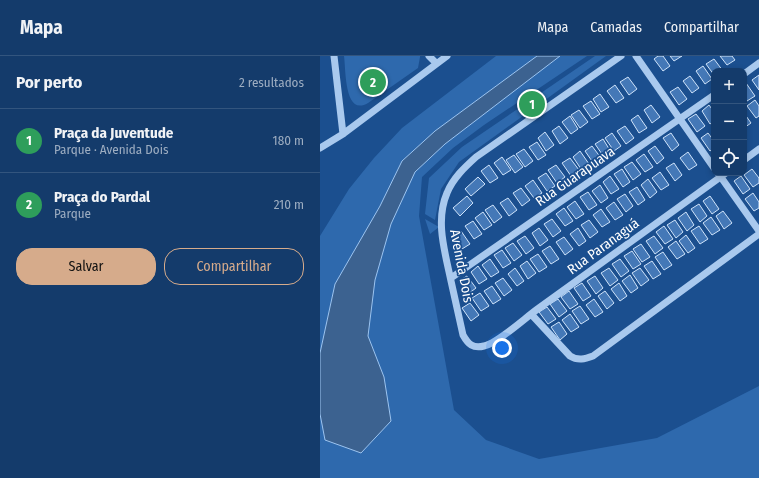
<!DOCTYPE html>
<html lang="pt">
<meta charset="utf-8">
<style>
:root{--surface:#143b6b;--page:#1d4271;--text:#f1f3f6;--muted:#9dadc1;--line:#33557e;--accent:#d6ab8b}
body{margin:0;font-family:"Fira Sans Condensed",sans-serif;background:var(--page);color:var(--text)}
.controls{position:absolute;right:12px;top:12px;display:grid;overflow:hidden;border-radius:8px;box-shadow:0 2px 6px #0003}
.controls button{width:36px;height:36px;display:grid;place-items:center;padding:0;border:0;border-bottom:1px solid var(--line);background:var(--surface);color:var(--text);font:20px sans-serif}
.you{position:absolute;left:182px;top:292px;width:14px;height:14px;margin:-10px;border:3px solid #fff;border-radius:50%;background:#1a73e8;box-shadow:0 0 0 6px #1a73e833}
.badge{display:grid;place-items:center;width:26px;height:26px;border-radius:50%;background:var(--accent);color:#fff;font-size:13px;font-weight:700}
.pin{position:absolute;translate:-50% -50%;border:2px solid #fff;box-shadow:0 1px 4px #0006}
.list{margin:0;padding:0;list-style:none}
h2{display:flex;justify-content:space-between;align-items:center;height:52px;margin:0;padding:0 16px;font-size:17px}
h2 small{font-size:13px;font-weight:400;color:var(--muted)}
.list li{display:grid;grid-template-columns:26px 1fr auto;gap:12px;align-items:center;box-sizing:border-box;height:64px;padding:0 16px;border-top:1px solid var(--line)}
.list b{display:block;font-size:15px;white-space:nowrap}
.list p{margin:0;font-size:13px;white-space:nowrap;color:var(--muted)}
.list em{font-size:13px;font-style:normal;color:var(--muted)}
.actions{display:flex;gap:8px;padding:12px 16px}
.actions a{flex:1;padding:9px 0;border:1px solid var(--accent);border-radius:16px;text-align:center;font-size:14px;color:var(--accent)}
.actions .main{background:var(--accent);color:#111}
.icon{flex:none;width:22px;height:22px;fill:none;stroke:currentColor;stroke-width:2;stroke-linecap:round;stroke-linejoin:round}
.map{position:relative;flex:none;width:439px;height:422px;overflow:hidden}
header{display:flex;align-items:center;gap:24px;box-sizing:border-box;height:56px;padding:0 20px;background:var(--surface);border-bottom:1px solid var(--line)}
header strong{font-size:19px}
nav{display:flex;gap:22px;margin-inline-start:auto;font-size:14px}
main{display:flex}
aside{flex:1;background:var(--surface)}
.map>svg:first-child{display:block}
</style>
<header>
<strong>Mapa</strong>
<nav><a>Mapa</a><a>Camadas</a><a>Compartilhar</a></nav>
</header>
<main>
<aside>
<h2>Por perto<small>2 resultados</small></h2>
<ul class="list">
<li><span class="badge" style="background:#2e9e5b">1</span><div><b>Praça da Juventude</b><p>Parque · Avenida Dois</p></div><em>180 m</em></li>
<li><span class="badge" style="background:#2e9e5b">2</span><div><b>Praça do Pardal</b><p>Parque</p></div><em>210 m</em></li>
</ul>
<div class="actions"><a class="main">Salvar</a><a>Compartilhar</a></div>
</aside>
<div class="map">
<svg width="439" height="422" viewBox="0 0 439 422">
<rect width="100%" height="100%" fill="#1b4f8f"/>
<!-- green -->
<path fill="#2e69ad" d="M 24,0 L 100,0 L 100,1 L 98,12 L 48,47 C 24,61 26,14 24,0 Z
M 176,0 L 267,0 L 164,69 L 133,92 L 102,121 L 99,160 L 134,354 L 166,384 L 219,403 L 337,382 L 439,330 L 439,422 L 0,422 L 0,180 L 29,133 L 54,102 L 82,72 Z
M 275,0 L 286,0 L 139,106 L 121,133 L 115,164 L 105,158 L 109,122 L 142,91 Z
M 105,163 L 119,171 L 110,178 Z"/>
<!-- water -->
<path fill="#3c6290" stroke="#9cc4f0" d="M 217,0 L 240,0 L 125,88 L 95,116 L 71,168 L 55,224 L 48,280 L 64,321 L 71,365 L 41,397 L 5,384 L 0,358 L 0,297 L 15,228 L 60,150 L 82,105 L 115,75 Z"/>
<!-- building -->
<path fill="#4478b7" stroke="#cfe3fa" d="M 338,0 L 343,0 L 350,10 L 343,15 L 334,3 Z
M 350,0 L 362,0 L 354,5 Z
M 400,0 L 412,0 L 415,4 L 407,9 Z
M 394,3 L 403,15 L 394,15 L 394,19 L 386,8 Z
M 383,10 L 392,23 L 385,28 L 376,15 Z
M 439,19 L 439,34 L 432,24 Z
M 370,20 L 379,32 L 372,37 L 363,25 Z
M 308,21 L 317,33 L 309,39 L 300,26 Z
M 426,27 L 435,40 L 427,45 L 424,41 L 424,28 Z
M 295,29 L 304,42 L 296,47 L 287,35 Z
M 358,31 L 367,43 L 359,49 L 350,36 Z
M 280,38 L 289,51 L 281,56 L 273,43 Z
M 435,44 L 439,50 L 439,60 L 436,62 L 427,50 Z
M 271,45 L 280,58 L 272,63 L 263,50 Z
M 331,49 L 340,61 L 332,67 L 324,54 Z
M 389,49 L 394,56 L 394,65 L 390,68 L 382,55 Z
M 259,54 L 268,66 L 260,72 L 251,59 Z
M 424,57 L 431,67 L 424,72 Z
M 376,58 L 385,70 L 377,76 L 368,63 Z
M 318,59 L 327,72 L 319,77 L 311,64 Z
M 250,60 L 258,73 L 251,78 L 242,66 Z
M 239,70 L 248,82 L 240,88 L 232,75 Z
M 305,70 L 314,82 L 306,88 L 297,75 Z
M 225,76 L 234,89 L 226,95 L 218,82 Z
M 292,77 L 301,90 L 294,95 L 285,82 Z
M 351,77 L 359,89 L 352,95 L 343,82 Z
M 388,77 L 394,85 L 394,92 L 390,95 L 381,82 Z
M 283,83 L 291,96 L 284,101 L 275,88 Z
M 217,86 L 226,99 L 218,104 L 209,91 Z
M 272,90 L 281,102 L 274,108 L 265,95 Z
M 335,90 L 344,102 L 337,108 L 328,95 Z
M 204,93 L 213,105 L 205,111 L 196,98 Z
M 260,95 L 269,108 L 261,113 L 253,101 Z
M 368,96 L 377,109 L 369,114 L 360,102 Z
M 324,98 L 333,111 L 325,116 L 316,104 Z
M 194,99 L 203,111 L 195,117 L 186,104 Z
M 182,101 L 191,114 L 183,119 L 174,107 Z
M 250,102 L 259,114 L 251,120 L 242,107 Z
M 312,106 L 321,118 L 313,124 L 304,111 Z
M 354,107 L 362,119 L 355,125 L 346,112 Z
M 169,109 L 178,122 L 170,127 L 161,115 Z
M 236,109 L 245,121 L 237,127 L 228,114 Z
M 302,113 L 310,126 L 303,131 L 294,118 Z
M 432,113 L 439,122 L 439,127 L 433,131 L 424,119 Z
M 340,116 L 349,129 L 341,134 L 332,122 Z
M 226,117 L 235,130 L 227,135 L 218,122 Z
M 290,120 L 299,133 L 291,138 L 283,126 Z
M 421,120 L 430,133 L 423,138 L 414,125 Z
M 158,121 L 165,128 L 151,140 L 145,133 Z
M 328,123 L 337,136 L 330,142 L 321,129 Z
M 213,124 L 222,137 L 214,142 L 205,130 Z
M 280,129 L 288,142 L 281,147 L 272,135 Z
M 317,131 L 325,144 L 318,149 L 309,136 Z
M 201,132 L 210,144 L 202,150 L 193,137 Z
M 268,136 L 277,149 L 269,154 L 260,141 Z
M 433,137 L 439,146 L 439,152 L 434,155 L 425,143 Z
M 305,138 L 313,150 L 306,156 L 297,143 Z
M 147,140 L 153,147 L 140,160 L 133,152 Z
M 390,140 L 399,153 L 392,158 L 383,145 Z
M 188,142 L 197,154 L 189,160 L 180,147 Z
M 255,145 L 264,158 L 256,163 L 247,151 Z
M 294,146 L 303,159 L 295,164 L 286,152 Z
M 379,148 L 387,160 L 380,166 L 371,153 Z
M 173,149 L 182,161 L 174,167 L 165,154 Z
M 244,152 L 253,165 L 245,170 L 236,158 Z
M 281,153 L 290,166 L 282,171 L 273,159 Z
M 403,155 L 412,167 L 404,173 L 396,160 Z
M 163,156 L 172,169 L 164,174 L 155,162 Z
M 366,156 L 374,169 L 367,175 L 358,162 Z
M 391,161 L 400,174 L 392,179 L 383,167 Z
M 232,163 L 241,175 L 233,181 L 224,168 Z
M 269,164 L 278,176 L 270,182 L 261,169 Z
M 355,164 L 363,176 L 356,182 L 347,169 Z
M 153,165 L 162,178 L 154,183 L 145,170 Z
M 344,170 L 353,183 L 345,188 L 336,176 Z
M 379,170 L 388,183 L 380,188 L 371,175 Z
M 219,172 L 228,184 L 220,190 L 212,177 Z
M 258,172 L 266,185 L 259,190 L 250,178 Z
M 141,175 L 150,188 L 142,193 L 133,181 Z
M 366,179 L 375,192 L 368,197 L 359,185 Z
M 205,180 L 214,192 L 206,198 L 197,185 Z
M 334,180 L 343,192 L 335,198 L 326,185 Z
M 244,181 L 253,193 L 245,199 L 236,186 Z
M 356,185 L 365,198 L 357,203 L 348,191 Z
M 193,187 L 202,199 L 194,205 L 185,192 Z
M 321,188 L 330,201 L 322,206 L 313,193 Z
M 230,190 L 239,203 L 231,208 L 222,195 Z
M 182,194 L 191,207 L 183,212 L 174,199 Z
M 312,195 L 321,208 L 313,213 L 304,200 Z
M 343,196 L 352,209 L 344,214 L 335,201 Z
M 218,198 L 227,211 L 219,216 L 210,203 Z
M 170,203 L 179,216 L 171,221 L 162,209 Z
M 300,203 L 309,215 L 301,221 L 292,208 Z
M 207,205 L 216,217 L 208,223 L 200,210 Z
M 332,205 L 341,218 L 333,223 L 324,210 Z
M 158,210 L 167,223 L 159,228 L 151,216 Z
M 195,212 L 204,225 L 197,230 L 188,218 Z
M 289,212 L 298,224 L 290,230 L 281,217 Z
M 320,212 L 329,224 L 321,230 L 312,217 Z
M 310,219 L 318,232 L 311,237 L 302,225 Z
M 147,220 L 156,232 L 148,238 L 139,225 Z
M 275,220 L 283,232 L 276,238 L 267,225 Z
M 183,222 L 192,234 L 184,240 L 175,227 Z
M 262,227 L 271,240 L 263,245 L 254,232 Z
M 299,227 L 307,240 L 300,245 L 291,233 Z
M 172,230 L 181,243 L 173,248 L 164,235 Z
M 249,235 L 258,248 L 250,253 L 241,241 Z
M 285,235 L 294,247 L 287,253 L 278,240 Z
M 160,237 L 169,250 L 161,255 L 152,242 Z
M 238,243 L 247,255 L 239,261 L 230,248 Z
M 274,243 L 283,256 L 275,261 L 266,249 Z
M 150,247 L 159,259 L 151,265 L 142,252 Z
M 260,250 L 269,263 L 261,268 L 252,255 Z
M 227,251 L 236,263 L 228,268 L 219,256 Z
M 250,258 L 259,271 L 251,276 L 242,264 Z
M 239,266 L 247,278 L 240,284 L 231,271 Z"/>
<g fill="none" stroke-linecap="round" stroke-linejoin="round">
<!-- minor -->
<path stroke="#a9c9ee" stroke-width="7" d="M 14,0 L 23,78
M 109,0 L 116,7
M 301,0 L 156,101 C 145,111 133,122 127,137 C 115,165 125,196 131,225 C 135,243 139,261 143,279 C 148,288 153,293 164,290 C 178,287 206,261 219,252 C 281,207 343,162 406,117
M 316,0 L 394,112
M 424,18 L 439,7
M 0,92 L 23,78 L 127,0
M 424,104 L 439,93
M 398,117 L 439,175
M 131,222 L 394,39
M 211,258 L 250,300 C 258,305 265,303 273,300 L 439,178"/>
</g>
<g text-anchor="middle" stroke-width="3.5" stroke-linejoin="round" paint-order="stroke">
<!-- street labels -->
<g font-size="14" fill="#fff" stroke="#1b4f8f">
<text transform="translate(255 120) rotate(-35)" y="5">Rua Guarapuava</text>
<text transform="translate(283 190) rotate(-36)" y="5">Rua Paranaguá</text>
<text transform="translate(142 210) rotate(79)" y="5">Avenida Dois</text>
</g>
</g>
</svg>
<div class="controls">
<button>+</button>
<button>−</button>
<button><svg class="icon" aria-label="locate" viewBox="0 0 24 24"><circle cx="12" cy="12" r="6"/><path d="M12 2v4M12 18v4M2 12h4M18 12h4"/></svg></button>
</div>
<div class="you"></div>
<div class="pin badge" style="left:212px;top:48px;background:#2e9e5b">1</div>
<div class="pin badge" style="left:53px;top:26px;background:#2e9e5b">2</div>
</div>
</main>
